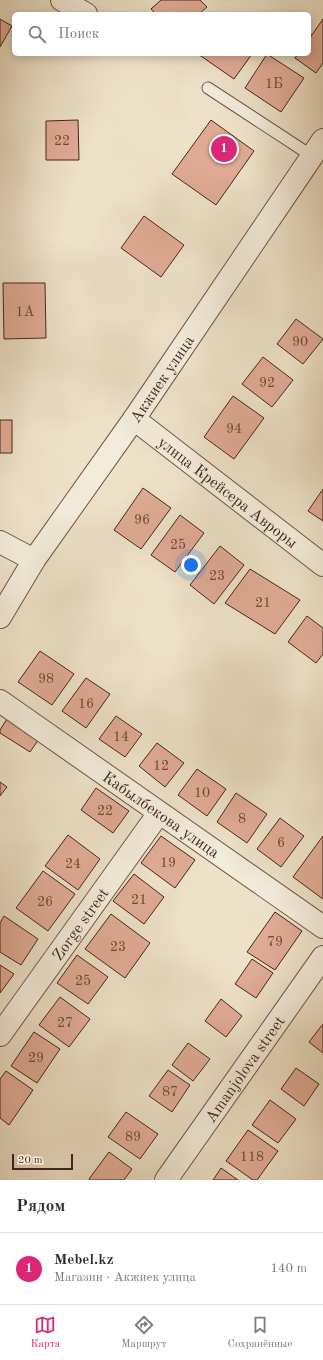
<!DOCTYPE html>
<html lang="ru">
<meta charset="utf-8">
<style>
:root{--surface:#fff;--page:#f2f2f3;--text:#2b2b33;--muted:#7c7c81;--line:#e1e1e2;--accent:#db2777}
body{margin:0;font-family:"Old Standard TT",serif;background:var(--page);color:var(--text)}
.scale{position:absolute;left:12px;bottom:10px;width:61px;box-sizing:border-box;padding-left:4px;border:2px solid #472619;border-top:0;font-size:11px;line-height:14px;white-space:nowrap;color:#472619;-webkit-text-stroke:3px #f3ecdb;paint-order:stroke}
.you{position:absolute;left:191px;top:565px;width:14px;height:14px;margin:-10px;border:3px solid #fff;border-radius:50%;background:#1a73e8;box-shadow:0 0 0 6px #1a73e833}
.badge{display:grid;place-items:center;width:26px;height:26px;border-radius:50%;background:var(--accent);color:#fff;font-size:13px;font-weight:700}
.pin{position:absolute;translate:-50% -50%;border:2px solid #fff;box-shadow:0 1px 4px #0006}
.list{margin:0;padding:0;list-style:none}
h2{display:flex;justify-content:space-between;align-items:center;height:52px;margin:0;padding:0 16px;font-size:17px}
h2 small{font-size:13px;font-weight:400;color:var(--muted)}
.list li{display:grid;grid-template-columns:26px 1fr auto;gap:12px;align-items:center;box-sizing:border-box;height:72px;padding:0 16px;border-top:1px solid var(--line)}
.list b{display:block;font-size:15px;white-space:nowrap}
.list p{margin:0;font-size:13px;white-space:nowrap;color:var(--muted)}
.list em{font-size:13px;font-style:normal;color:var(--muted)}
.icon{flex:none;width:22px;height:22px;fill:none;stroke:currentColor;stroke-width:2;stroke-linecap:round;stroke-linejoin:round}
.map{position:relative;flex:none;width:323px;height:1180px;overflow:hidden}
.search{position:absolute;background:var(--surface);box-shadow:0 2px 10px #0003;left:12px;right:12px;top:12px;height:44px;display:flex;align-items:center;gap:10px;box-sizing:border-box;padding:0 14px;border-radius:6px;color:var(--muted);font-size:15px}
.sheet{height:124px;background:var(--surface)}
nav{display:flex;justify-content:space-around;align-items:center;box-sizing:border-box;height:56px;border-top:1px solid var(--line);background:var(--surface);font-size:11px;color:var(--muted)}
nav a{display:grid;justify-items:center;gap:2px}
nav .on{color:var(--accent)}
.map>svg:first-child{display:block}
</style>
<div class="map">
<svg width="323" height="1180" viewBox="0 0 323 1180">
<rect width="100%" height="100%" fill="#ede1c8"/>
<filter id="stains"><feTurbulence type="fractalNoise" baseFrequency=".005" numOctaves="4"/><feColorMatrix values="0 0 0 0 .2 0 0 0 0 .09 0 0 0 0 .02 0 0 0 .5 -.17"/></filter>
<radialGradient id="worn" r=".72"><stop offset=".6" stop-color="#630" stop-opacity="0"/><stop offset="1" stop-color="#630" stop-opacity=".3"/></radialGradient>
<!-- building -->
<path fill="#e0ab95" stroke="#472619" d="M 161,0 L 200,0 L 207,7 L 199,14 L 156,14 L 151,9 Z
M 0,19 L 12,26 L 0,47 Z
M 323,19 L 323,63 L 316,73 L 295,58 L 298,54 L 309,54 L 309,39 Z
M 198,54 L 252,54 L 234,79 Z
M 267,54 L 304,78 L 281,112 L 245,88 Z
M 78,120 L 79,160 L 46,160 L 46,121 Z
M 211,120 L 254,151 L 216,205 L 172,174 Z
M 144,216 L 184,245 L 161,277 L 121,248 Z
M 3,283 L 45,283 L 46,338 L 4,339 Z
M 296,319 L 323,339 L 303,364 L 277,344 Z
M 263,357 L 293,380 L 272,407 L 242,384 Z
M 233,396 L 264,418 L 234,459 L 204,437 Z
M 0,420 L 12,420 L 12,453 L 0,453 Z
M 143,488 L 171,508 L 141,549 L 114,530 Z
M 323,489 L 323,521 L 308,511 Z
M 180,515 L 204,533 L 175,572 L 151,555 Z
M 220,546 L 244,565 L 214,604 L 190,585 Z
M 250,569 L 300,600 L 275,634 L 225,603 Z
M 307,616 L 323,628 L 323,654 L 316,663 L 288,642 Z
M 40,651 L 74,674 L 52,705 L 18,682 Z
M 86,678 L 110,694 L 86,728 L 62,711 Z
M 116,716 L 142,734 L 125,757 L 99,739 Z
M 7,719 L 39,739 L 30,752 L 0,733 L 0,730 Z
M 157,743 L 184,763 L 165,787 L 139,766 Z
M 197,769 L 226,789 L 207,816 L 178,795 Z
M 0,782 L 7,787 L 0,796 Z
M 96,788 L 129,811 L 113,833 L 81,810 Z
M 236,793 L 267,814 L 247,843 L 217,822 Z
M 280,818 L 304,836 L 281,867 L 257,849 Z
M 68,835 L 100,859 L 78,890 L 45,866 Z
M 161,836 L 195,860 L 175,888 L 141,863 Z
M 323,836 L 323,899 L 293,877 Z
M 43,871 L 75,894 L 48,931 L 16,908 Z
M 134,874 L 164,897 L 144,924 L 113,901 Z
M 275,912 L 302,931 L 275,970 L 247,952 Z
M 111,914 L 150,943 L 125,978 L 85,949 Z
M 4,916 L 38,939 L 21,965 L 0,952 L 0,923 Z
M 77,955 L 108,977 L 88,1004 L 57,983 Z
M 252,959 L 273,973 L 256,998 L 235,984 Z
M 0,965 L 14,974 L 0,993 Z
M 60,997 L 90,1019 L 69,1047 L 39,1025 Z
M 221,999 L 242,1016 L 226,1037 L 205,1021 Z
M 323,1024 L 323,1053 L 309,1042 Z
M 34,1032 L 60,1049 L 37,1083 L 11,1066 Z
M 188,1043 L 210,1059 L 193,1081 L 172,1065 Z
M 296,1068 L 319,1084 L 304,1106 L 281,1089 Z
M 168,1070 L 190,1085 L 172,1112 L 149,1096 Z
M 6,1071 L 33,1090 L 9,1125 L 0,1118 L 0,1079 Z
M 270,1100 L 296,1119 L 278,1143 L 252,1125 Z
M 126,1112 L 158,1134 L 140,1159 L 108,1137 Z
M 248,1130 L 278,1151 L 257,1180 L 253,1180 L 226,1161 Z
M 109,1152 L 132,1169 L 124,1180 L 91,1180 L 89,1179 Z
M 221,1168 L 238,1180 L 213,1180 Z"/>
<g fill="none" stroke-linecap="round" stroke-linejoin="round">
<!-- lane casing -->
<g stroke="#705545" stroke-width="13">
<path id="lane" d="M 208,88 L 312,156"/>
</g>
<!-- street casing -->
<g stroke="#705545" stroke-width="24">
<g id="street">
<path d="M 62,0 L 86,14"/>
<path id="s1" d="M 134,419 L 323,565"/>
<path d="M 0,542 L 34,560"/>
<path id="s2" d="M 0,617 L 34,560 L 134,419 L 323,140"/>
<path id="s3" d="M 0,701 L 323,927"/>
<path id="s4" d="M 0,1035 L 159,813"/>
<path id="s5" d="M 166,1180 L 323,957"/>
</g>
</g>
<!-- lane -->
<use href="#lane" stroke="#f3ecdb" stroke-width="11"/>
<!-- street -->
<use href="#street" stroke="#f3ecdb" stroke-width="22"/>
</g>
<g text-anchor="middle" stroke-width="3" stroke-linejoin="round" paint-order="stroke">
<!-- number labels -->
<g font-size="14" fill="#6d4738">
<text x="274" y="88">1Б</text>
<text x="62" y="145">22</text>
<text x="25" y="316">1А</text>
<text x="300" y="346">90</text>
<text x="267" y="387">92</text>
<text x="234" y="433">94</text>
<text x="142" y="524">96</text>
<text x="178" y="549">25</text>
<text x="217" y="580">23</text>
<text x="263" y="607">21</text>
<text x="46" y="683">98</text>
<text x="86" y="708">16</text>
<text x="121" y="741">14</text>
<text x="161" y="770">12</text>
<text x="202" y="797">10</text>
<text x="105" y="815">22</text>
<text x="242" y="823">8</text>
<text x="281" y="847">6</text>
<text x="168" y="867">19</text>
<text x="73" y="868">24</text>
<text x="139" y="904">21</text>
<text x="45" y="906">26</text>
<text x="275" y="946">79</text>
<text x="118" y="951">23</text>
<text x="83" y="985">25</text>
<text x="65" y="1027">27</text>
<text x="36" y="1062">29</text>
<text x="170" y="1096">87</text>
<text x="133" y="1141">89</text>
<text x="252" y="1161">118</text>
</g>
<!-- street labels -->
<g font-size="16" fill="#472619" stroke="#f3ecdb">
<text dy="6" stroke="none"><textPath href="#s2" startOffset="288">Акжиек улица</textPath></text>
<text dy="6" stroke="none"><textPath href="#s1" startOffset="119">улица Крейсера Авроры</textPath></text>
<text dy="6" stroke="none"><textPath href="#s3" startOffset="197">Кабылбекова улица</textPath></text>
<text dy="6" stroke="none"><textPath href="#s4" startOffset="137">Zorge street</textPath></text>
<text dy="6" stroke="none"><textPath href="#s5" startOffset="136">Amanjolova street</textPath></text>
</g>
</g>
<rect width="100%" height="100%" filter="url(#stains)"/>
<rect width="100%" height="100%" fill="url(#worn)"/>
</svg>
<div class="scale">20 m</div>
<div class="you"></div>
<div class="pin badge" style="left:224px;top:149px">1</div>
<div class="search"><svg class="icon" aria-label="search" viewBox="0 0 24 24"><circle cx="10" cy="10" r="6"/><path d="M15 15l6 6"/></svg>Поиск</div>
</div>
<section class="sheet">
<h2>Рядом<small></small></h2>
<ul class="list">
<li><span class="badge">1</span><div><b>Mebel.kz</b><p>Магазин · Акжиек улица</p></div><em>140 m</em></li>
</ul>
</section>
<nav>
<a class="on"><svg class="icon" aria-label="map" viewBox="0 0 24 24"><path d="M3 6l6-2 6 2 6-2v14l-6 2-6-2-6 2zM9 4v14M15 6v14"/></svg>Карта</a>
<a><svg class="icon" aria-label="directions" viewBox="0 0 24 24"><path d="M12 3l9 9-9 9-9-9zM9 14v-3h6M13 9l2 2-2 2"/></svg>Маршрут</a>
<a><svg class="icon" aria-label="saved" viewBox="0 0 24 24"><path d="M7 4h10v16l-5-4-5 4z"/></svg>Сохранённые</a>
</nav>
